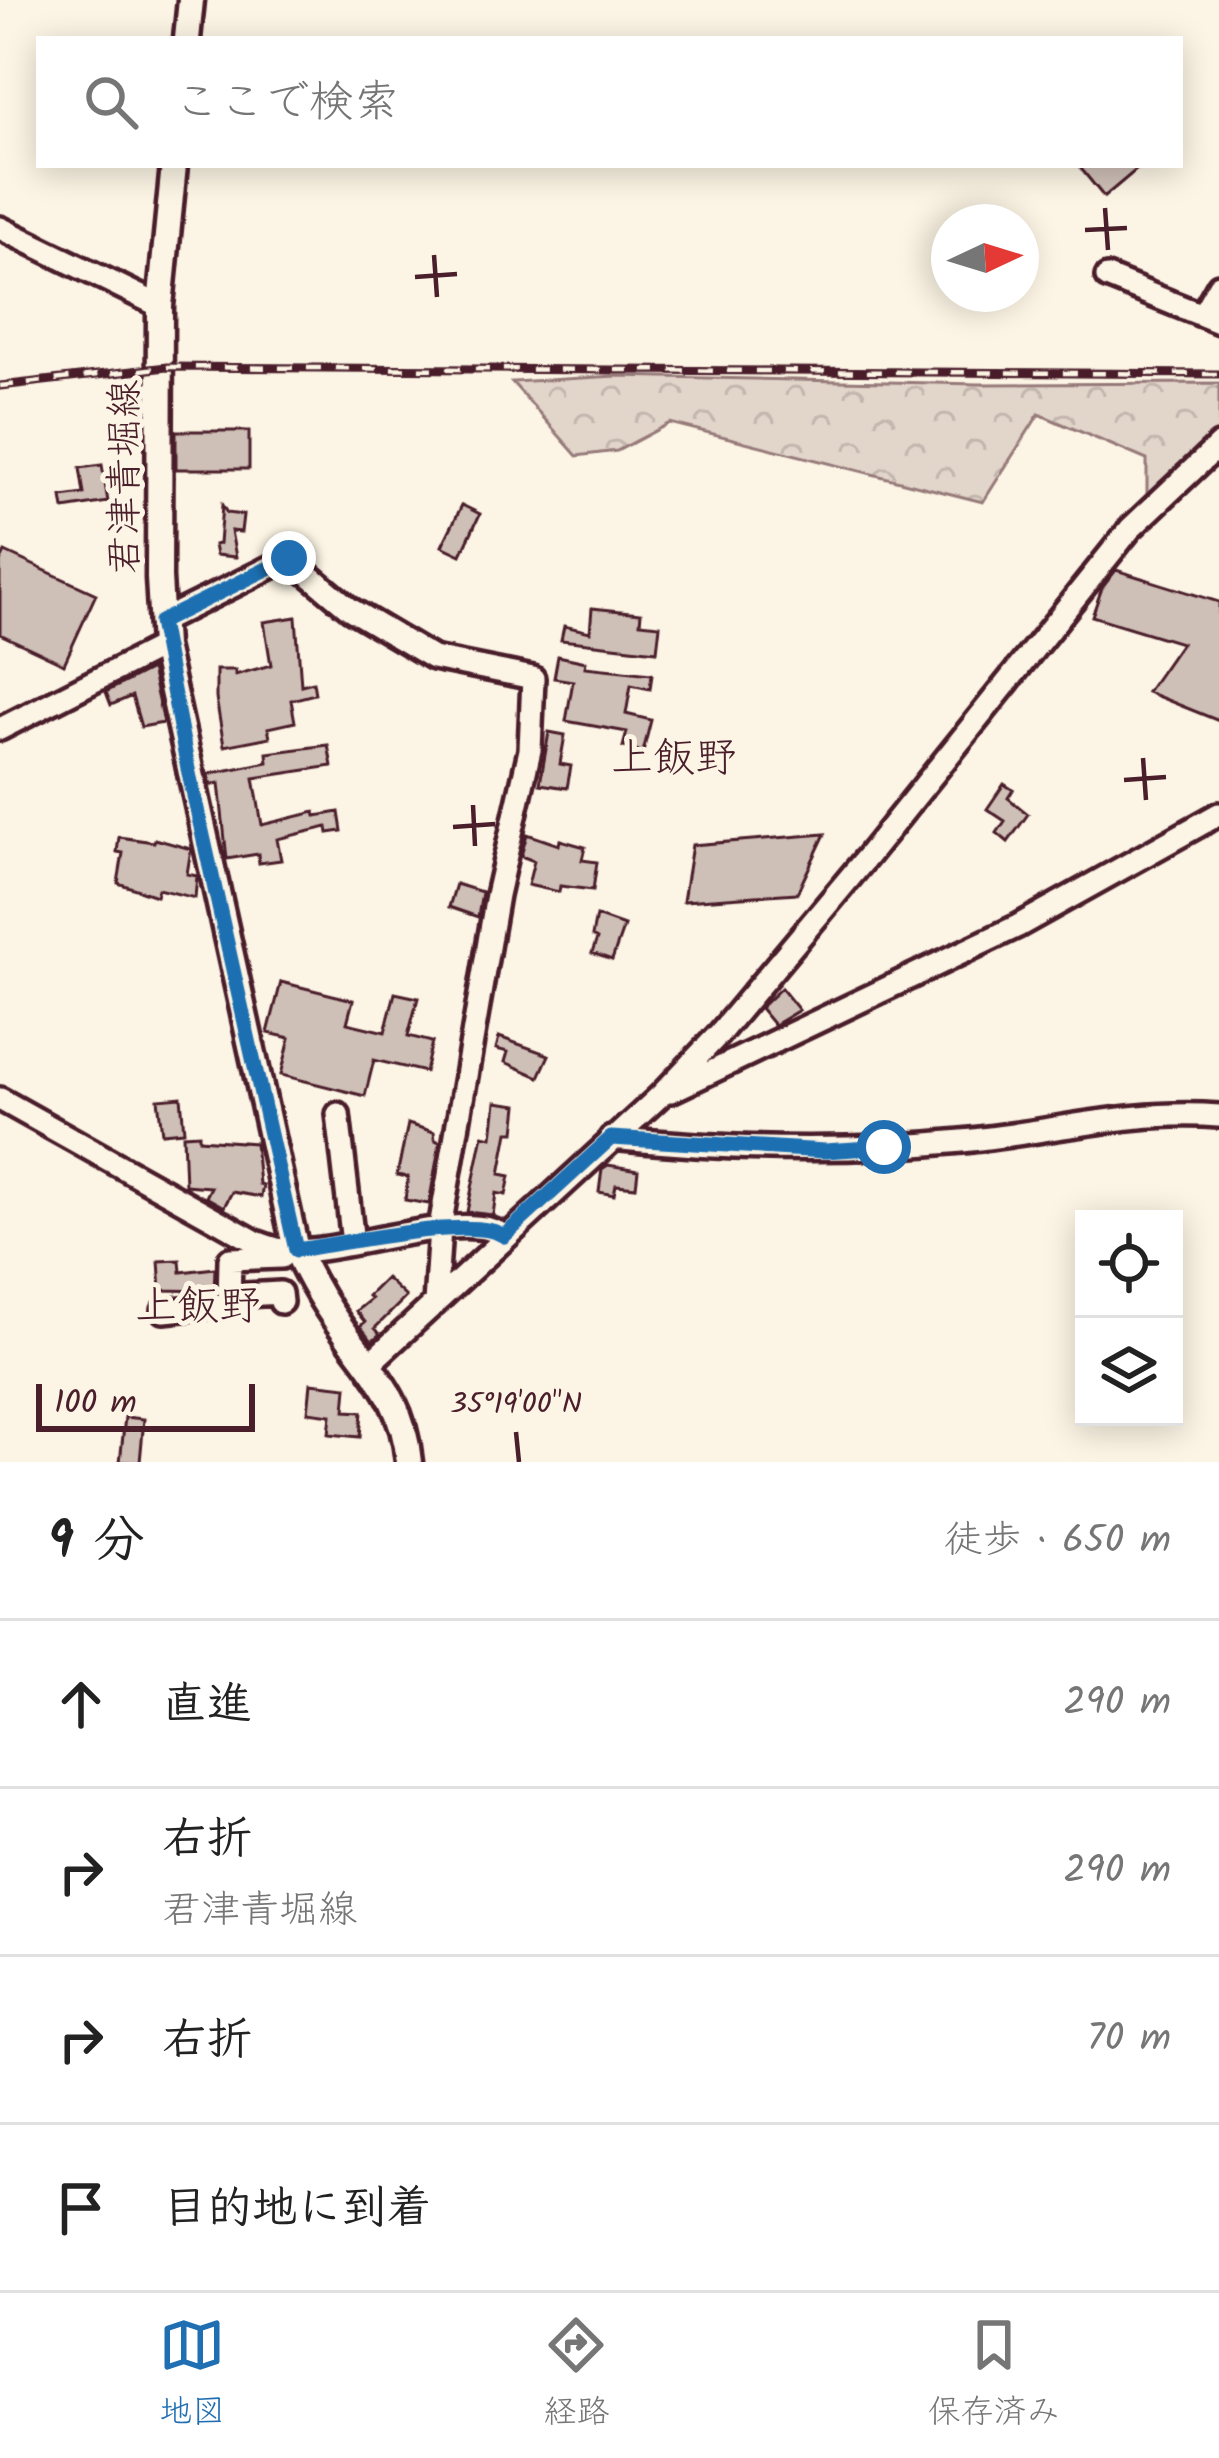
<!DOCTYPE html>
<html lang="ja">
<meta charset="utf-8">
<style>
:root{--surface:#fff;--page:#f2f2f2;--text:#222;--muted:#767676;--line:#e0e0e0;--accent:#1f6fb2}
body{margin:0;font-family:Kalam,"Klee One",sans-serif;background:var(--page);color:var(--text)}
.controls{position:absolute;right:36px;bottom:36px;display:grid;overflow:hidden;border-radius:0px;box-shadow:0 6px 30px #0003}
.controls button{width:108px;height:108px;display:grid;place-items:center;padding:0;border:0;border-bottom:3px solid var(--line);background:var(--surface);color:var(--text);font:60px sans-serif}
.compass{position:absolute;left:931px;top:204px;width:108px;height:108px;border-radius:50%;background:var(--surface);box-shadow:0 6px 30px #0003;rotate:86deg}
.scale{position:absolute;left:36px;bottom:30px;width:219px;box-sizing:border-box;padding-left:12px;border:6px solid #4a1f2b;border-top:0;font-size:33px;line-height:42px;white-space:nowrap;color:#4a1f2b;-webkit-text-stroke:9px #fcf5e5;paint-order:stroke}
.stop{position:absolute;width:36px;height:36px;margin:-27px;border:9px solid #1f6fb2;border-radius:50%;background:#fff}
.stop.end{background:#1f6fb2;border-color:#fff;box-shadow:0 3px 12px #0008}
.list{margin:0;padding:0;list-style:none}
h2{display:flex;justify-content:space-between;align-items:center;height:156px;margin:0;padding:0 48px;font-size:51px}
h2 small{font-size:39px;font-weight:400;color:var(--muted)}
.list li{display:grid;grid-template-columns:78px 1fr auto;gap:36px;align-items:center;box-sizing:border-box;height:168px;padding:0 48px;border-top:3px solid var(--line)}
.list b{display:block;font-size:45px;white-space:nowrap}
.list p{margin:0;font-size:39px;white-space:nowrap;color:var(--muted)}
.list em{font-size:39px;font-style:normal;color:var(--muted)}
.icon{flex:none;width:66px;height:66px;fill:none;stroke:currentColor;stroke-width:2;stroke-linecap:round;stroke-linejoin:round}
.map{position:relative;flex:none;width:1219px;height:1462px;overflow:hidden}
.search{position:absolute;background:var(--surface);box-shadow:0 6px 30px #0003;left:36px;right:36px;top:36px;height:132px;display:flex;align-items:center;gap:30px;box-sizing:border-box;padding:0 42px;border-radius:0px;color:var(--muted);font-size:45px}
.sheet{height:828px;background:var(--surface)}
nav{display:flex;justify-content:space-around;align-items:center;box-sizing:border-box;height:168px;border-top:3px solid var(--line);background:var(--surface);font-size:33px;color:var(--muted)}
nav a{display:grid;justify-items:center;gap:6px}
nav .on{color:var(--accent)}
.map>svg:first-child{display:block}
</style>
<div class="map">
<svg width="1219" height="1462" viewBox="0 0 1219 1462">
<defs>
<pattern id="forest-crowns" width="20" height="18" patternUnits="userSpaceOnUse" patternTransform="scale(3)"><rect width="20" height="18" fill="#e2d5ca"/><path d="M2 6a3 3 0 1 1 6 0M12 15a3 3 0 1 1 6 0" fill="none" stroke="#c3b6ae"/></pattern>
</defs>
<rect width="100%" height="100%" fill="#fcf5e5"/>
<filter id="ink" filterUnits="userSpaceOnUse"><feTurbulence type="fractalNoise" baseFrequency=".00833" numOctaves="2"/><feDisplacementMap in="SourceGraphic" scale="24" xChannelSelector="R" yChannelSelector="G"/><feConvolveMatrix kernelMatrix="1 2 1 2 8 2 1 2 1" color-interpolation-filters="sRGB"/></filter>
<g filter="url(#ink)">
<!-- forest -->
<path fill="url(#forest-crowns)" stroke="#967a7a" stroke-width="3" d="M 616,376 L 979,384 L 1219,383 L 1219,430 L 1147,503 L 1147,460 L 1039,414 L 983,502 L 670,423 L 617,451 L 577,456 L 512,382 Z"/>
<!-- building -->
<path fill="#cfc0b7" stroke="#4a1f2b" stroke-width="3" d="M 1078,165 L 1142,165 L 1104,197 Z
M 176,431 L 249,431 L 249,469 L 176,469 Z
M 102,465 L 108,502 L 64,509 L 62,497 L 84,494 L 80,468 Z
M 222,505 L 227,513 L 243,515 L 241,532 L 231,531 L 236,557 L 216,555 L 214,545 L 219,544 Z
M 462,505 L 480,514 L 461,555 L 442,546 Z
M 5,552 L 96,594 L 64,664 L 0,634 L 0,562 Z
M 1116,570 L 1219,602 L 1219,721 L 1147,692 L 1181,643 L 1092,616 L 1102,588 Z
M 592,608 L 641,613 L 640,623 L 660,625 L 657,651 L 561,640 L 564,626 L 590,632 Z
M 296,617 L 301,685 L 313,682 L 315,694 L 291,700 L 295,722 L 268,728 L 270,737 L 224,746 L 216,698 L 216,670 L 235,670 L 235,675 L 271,665 L 264,622 Z
M 558,656 L 586,662 L 585,667 L 652,674 L 650,689 L 631,685 L 626,714 L 651,720 L 643,752 L 623,747 L 627,732 L 566,721 L 573,681 L 554,678 Z
M 151,669 L 163,723 L 141,727 L 132,696 L 111,705 L 106,692 Z
M 549,732 L 565,735 L 560,764 L 571,766 L 567,788 L 540,784 Z
M 328,745 L 332,766 L 254,778 L 262,825 L 315,812 L 316,816 L 339,812 L 342,831 L 328,833 L 327,827 L 277,839 L 281,860 L 259,863 L 258,854 L 227,859 L 219,783 L 211,785 L 208,774 L 268,762 L 267,753 Z
M 1004,784 L 1013,790 L 1008,798 L 1028,814 L 1008,842 L 997,833 L 1005,821 L 987,809 Z
M 527,834 L 559,845 L 560,840 L 585,847 L 582,860 L 597,862 L 593,890 L 560,886 L 559,892 L 528,885 L 534,861 L 521,856 Z
M 825,834 L 797,893 L 683,901 L 692,845 Z
M 119,837 L 154,842 L 155,839 L 191,849 L 187,874 L 197,876 L 195,898 L 158,889 L 156,896 L 118,883 L 123,853 L 117,852 Z
M 456,884 L 482,892 L 478,917 L 449,907 Z
M 596,916 L 624,926 L 612,960 L 592,953 L 597,939 L 592,936 Z
M 281,982 L 353,1000 L 347,1023 L 385,1032 L 395,993 L 418,998 L 408,1036 L 432,1042 L 425,1072 L 374,1060 L 365,1096 L 281,1075 L 290,1038 L 268,1033 Z
M 781,988 L 799,1010 L 774,1025 L 760,1008 Z
M 499,1037 L 549,1055 L 539,1077 L 505,1062 L 508,1052 L 496,1049 Z
M 181,1097 L 184,1131 L 162,1133 L 158,1099 Z
M 496,1102 L 518,1105 L 515,1132 L 508,1132 L 500,1174 L 510,1176 L 506,1195 L 496,1193 L 493,1215 L 467,1212 L 483,1135 L 492,1137 Z
M 408,1124 L 434,1132 L 435,1140 L 440,1142 L 429,1204 L 405,1200 L 408,1177 L 397,1175 Z
M 199,1134 L 199,1139 L 255,1143 L 259,1184 L 263,1185 L 261,1197 L 232,1192 L 224,1207 L 206,1197 L 211,1187 L 185,1185 L 183,1135 Z
M 608,1165 L 638,1170 L 636,1187 L 616,1185 L 614,1195 L 599,1192 L 602,1169 Z
M 180,1260 L 181,1272 L 215,1268 L 214,1291 L 161,1290 L 159,1261 Z
M 386,1278 L 406,1297 L 375,1328 L 380,1334 L 372,1341 L 360,1326 L 365,1322 L 356,1311 L 371,1299 L 368,1296 Z
M 311,1383 L 347,1387 L 345,1411 L 362,1412 L 360,1437 L 329,1434 L 331,1415 L 308,1412 Z
M 125,1417 L 144,1419 L 140,1462 L 120,1462 Z"/>
<g fill="none" stroke-linecap="round" stroke-linejoin="round">
<!-- minor casing -->
<g stroke="#4a1f2b" stroke-width="30">
<path id="minor" d="M 0,228 L 160,306
M 1107,277 L 1219,322
M 1202,315 L 1219,285
M 160,622 L 289,558 L 350,609 L 433,658 L 533,678 L 530,750 L 497,895 L 440,1228 L 435,1304
M 0,729 L 163,646
M 671,1091 L 1018,926 L 1219,814
M 0,1099 L 256,1242 C 264,1245 274,1249 283,1250 C 335,1258 464,1206 504,1236
M 338,1114 L 353,1243
M 611,1138 C 728,1150 844,1153 962,1141 C 1049,1133 1131,1109 1219,1116
M 229,1296 L 280,1293 L 281,1302
M 164,1311 L 229,1304 L 230,1259 L 281,1257
M 369,1364 L 660,1096 L 719,1034 L 867,857 L 1130,529 L 1219,445"/>
</g>
<!-- major casing -->
<g stroke="#4a1f2b" stroke-width="33">
<path id="major" d="M 187,39 L 191,0
M 174,165 L 160,306 L 159,578 L 163,646 L 296,1250 C 308,1275 322,1301 338,1323 C 373,1373 403,1398 409,1462"/>
</g>
<!-- minor -->
<use href="#minor" stroke="#fcf5e5" stroke-width="21"/>
<!-- major -->
<use href="#major" stroke="#fcf5e5" stroke-width="24"/>
<!-- rail casing -->
<g stroke="#4a1f2b" stroke-width="9">
<path id="rail" d="M 0,386 L 167,367 L 1219,374"/>
</g>
<!-- rail -->
<use href="#rail" stroke="#fcf5e5" stroke-width="4.5" stroke-dasharray="14" stroke-linecap="butt"/>
</g>
</g>
<g fill="none" stroke-linecap="round" stroke-linejoin="round" filter="url(#ink)">
<!-- route -->
<path stroke="#1f6fb2" stroke-width="15" d="M 289,558 L 160,622 L 188,769 L 296,1250 C 338,1245 474,1214 504,1236 L 611,1138 L 825,1151 L 884,1147"/>
</g>
<!-- ticks -->
<path fill="none" stroke="#4a1f2b" stroke-width="4.5" d="M 1105,208 L 1108,250M 1085,230 L 1127,228M 434,255 L 437,297M 415,277 L 457,274M 1143,758 L 1146,800M 1124,780 L 1166,777M 473,805 L 475,846M 453,827 L 495,824M 516,1432 L 519,1462"/>
<g text-anchor="middle" stroke-width="10" stroke-linejoin="round" paint-order="stroke">
<!-- street labels -->
<g font-size="39" fill="#4a1f2b" stroke="#fcf5e5">
<text transform="translate(123 477) rotate(-90)" y="14">君津青堀線</text>
</g>
<!-- neighbourhood labels -->
<g font-size="42" fill="#4a1f2b" stroke="#fcf5e5">
<text x="674" y="771">上飯野</text>
<text x="198" y="1319">上飯野</text>
</g>
</g>
<g font-size="30" text-anchor="middle" fill="#4a1f2b" stroke="#fcf5e5" stroke-width="10" stroke-linejoin="round" paint-order="stroke">
<text x="516" y="1413">35°19'00"N</text>
</g>
</svg>
<div class="controls">
<button><svg class="icon" aria-label="locate" viewBox="0 0 24 24"><circle cx="12" cy="12" r="6"/><path d="M12 2v4M12 18v4M2 12h4M18 12h4"/></svg></button>
<button><svg class="icon" aria-label="layers" viewBox="0 0 24 24"><path d="M12 4l9 5-9 5-9-5zM3 14l9 5 9-5"/></svg></button>
</div>
<svg class="compass" viewBox="-18 -18 36 36"><path d="M0-13l5 13h-10z" fill="#e53935"/><path d="M0 13l5-13h-10z" fill="#767676"/></svg>
<div class="scale">100 m</div>
<div class="stop" style="left:884px;top:1147px"></div>
<div class="stop end" style="left:289px;top:558px"></div>
<div class="search"><svg class="icon" aria-label="search" viewBox="0 0 24 24"><circle cx="10" cy="10" r="6"/><path d="M15 15l6 6"/></svg>ここで検索</div>
</div>
<section class="sheet">
<h2>9 分<small>徒歩 · 650 m</small></h2>
<ul class="list">
<li><svg class="icon" aria-label="ahead" viewBox="0 0 24 24"><path d="M12 20V5M6 11l6-6 6 6"/></svg><div><b>直進</b></div><em>290 m</em></li>
<li><svg class="icon" aria-label="right" viewBox="0 0 24 24"><path d="M7 20v-9h11M14 6l5 5-5 5"/></svg><div><b>右折</b><p>君津青堀線</p></div><em>290 m</em></li>
<li><svg class="icon" aria-label="right" viewBox="0 0 24 24"><path d="M7 20v-9h11M14 6l5 5-5 5"/></svg><div><b>右折</b></div><em>70 m</em></li>
<li><svg class="icon" aria-label="arrive" viewBox="0 0 24 24"><path d="M6 21V4h12l-3 4 3 4H6"/></svg><div><b>目的地に到着</b></div></li>
</ul>
</section>
<nav>
<a class="on"><svg class="icon" aria-label="map" viewBox="0 0 24 24"><path d="M3 6l6-2 6 2 6-2v14l-6 2-6-2-6 2zM9 4v14M15 6v14"/></svg>地図</a>
<a><svg class="icon" aria-label="directions" viewBox="0 0 24 24"><path d="M12 3l9 9-9 9-9-9zM9 14v-3h6M13 9l2 2-2 2"/></svg>経路</a>
<a><svg class="icon" aria-label="saved" viewBox="0 0 24 24"><path d="M7 4h10v16l-5-4-5 4z"/></svg>保存済み</a>
</nav>
